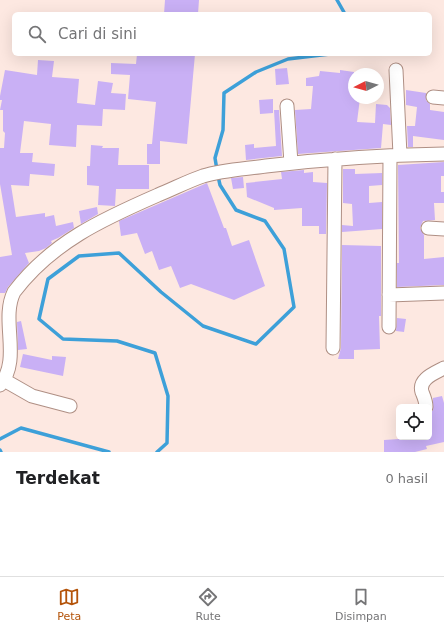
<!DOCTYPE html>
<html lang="id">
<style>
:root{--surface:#fff;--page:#f6f6f6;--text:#202124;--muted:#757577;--line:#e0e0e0;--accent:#b45309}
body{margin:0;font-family:"DejaVu Sans",sans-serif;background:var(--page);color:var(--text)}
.controls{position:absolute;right:12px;bottom:12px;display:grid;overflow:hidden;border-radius:6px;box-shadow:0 4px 16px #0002}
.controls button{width:36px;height:36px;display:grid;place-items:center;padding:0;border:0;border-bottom:1px solid var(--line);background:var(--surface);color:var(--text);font:20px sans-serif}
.compass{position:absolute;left:348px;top:68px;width:36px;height:36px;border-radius:50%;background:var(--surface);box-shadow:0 4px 16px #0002;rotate:264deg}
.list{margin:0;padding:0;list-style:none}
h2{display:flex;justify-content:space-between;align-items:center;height:52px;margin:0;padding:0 16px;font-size:17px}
h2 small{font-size:13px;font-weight:400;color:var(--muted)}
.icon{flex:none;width:22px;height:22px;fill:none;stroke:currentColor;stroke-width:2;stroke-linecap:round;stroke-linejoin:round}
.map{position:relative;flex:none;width:444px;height:452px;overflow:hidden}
.search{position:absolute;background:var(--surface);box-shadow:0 4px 16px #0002;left:12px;right:12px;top:12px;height:44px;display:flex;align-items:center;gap:10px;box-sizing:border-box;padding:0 14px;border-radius:6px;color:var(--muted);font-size:15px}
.sheet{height:124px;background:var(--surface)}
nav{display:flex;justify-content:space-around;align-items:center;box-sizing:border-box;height:56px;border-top:1px solid var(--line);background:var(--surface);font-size:11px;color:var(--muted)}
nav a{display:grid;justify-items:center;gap:2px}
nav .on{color:var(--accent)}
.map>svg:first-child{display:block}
</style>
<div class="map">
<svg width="444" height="452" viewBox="0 0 444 452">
<rect width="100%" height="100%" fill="#fde8e1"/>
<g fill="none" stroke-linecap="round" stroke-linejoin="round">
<!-- stream -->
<path stroke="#3da0d9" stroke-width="3.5" d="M 337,0 L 345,14
M 217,170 L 215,158 L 223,130 L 224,93 L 256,72 L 288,59 L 330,54
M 0,439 L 21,428 L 109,452
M 0,450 L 1,452
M 157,452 L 167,443 L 168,396 L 155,353 L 117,341 L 63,339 L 39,319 L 48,279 L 79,256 L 119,253 L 161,292 L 203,326 L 256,344 L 294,307 L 284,249 L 265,221 L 236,210 L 220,185 L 218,176"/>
</g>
<!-- building -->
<path fill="#c9b0f5" d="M 165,0 L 199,0 L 198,14 L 164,14 Z
M 137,54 L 195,54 L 187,144 L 160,141 L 160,164 L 147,164 L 147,144 L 152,144 L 156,102 L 128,99 L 130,75 L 111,74 L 111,63 L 136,64 Z
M 38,60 L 54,61 L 52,77 L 79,79 L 77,103 L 95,105 L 98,81 L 113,83 L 111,93 L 126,94 L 125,110 L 103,109 L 102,126 L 77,125 L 76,147 L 49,145 L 51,124 L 24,121 L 20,153 L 33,153 L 32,162 L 55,164 L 54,176 L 30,174 L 29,186 L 11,185 L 16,217 L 45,213 L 45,217 L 54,215 L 56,226 L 73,222 L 74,228 L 58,238 L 51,241 L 52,243 L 46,248 L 39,251 L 25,253 L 29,263 L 8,287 L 5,293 L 0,293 L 0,257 L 12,255 L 0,184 L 0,148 L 4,148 L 5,133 L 3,131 L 3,110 L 0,110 L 2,100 L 0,100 L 0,96 L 5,70 L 37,75 Z
M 287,68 L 289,84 L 276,85 L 275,69 Z
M 340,70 L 354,72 L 354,98 L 360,98 L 357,122 L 375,123 L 376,104 L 387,105 L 390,108 L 391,125 L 383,124 L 381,148 L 298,154 L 295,110 L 311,109 L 313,86 L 306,86 L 306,78 L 319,76 L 320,71 L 340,73 Z
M 406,90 L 426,93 L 426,100 L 430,104 L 430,110 L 444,112 L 444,140 L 413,136 L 413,147 L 408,147 L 407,126 L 415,126 L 417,107 L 406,105 Z
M 273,99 L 273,113 L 260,114 L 259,100 Z
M 274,110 L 279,110 L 282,156 L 246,160 L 245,145 L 254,144 L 254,148 L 276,146 Z
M 91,145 L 103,146 L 102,148 L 119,148 L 118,165 L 149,165 L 149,189 L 116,189 L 115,206 L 98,205 L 99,186 L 87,185 L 87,166 L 90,166 Z
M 444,162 L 444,176 L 441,176 L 441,192 L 444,192 L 444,203 L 434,203 L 435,220 L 423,221 L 420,228 L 424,235 L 424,259 L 444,257 L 444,285 L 397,287 L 397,263 L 399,263 L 398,165 Z
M 343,169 L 355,169 L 355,174 L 382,173 L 382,185 L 369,186 L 369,203 L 382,202 L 382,229 L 342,232 L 342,225 L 353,226 L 352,204 L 343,203 Z
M 304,170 L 304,173 L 313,172 L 313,182 L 327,183 L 326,234 L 319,234 L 319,226 L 302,226 L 302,208 L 274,210 L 274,208 L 247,197 L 246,183 L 282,179 L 281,172 Z
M 243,177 L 244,188 L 233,189 L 231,178 Z
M 207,183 L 224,228 L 226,228 L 232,246 L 249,240 L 265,286 L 234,300 L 191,284 L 180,288 L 171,266 L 159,270 L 152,251 L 145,254 L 137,233 L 121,236 L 119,221 Z
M 97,207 L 98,214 L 81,224 L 79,211 Z
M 342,245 L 381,246 L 381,316 L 379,316 L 380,349 L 354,350 L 354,359 L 338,359 L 341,348 Z
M 397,318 L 406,319 L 404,332 L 396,331 Z
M 21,321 L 27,349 L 18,350 L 17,322 Z
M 23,354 L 52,360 L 52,356 L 66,357 L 63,376 L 20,367 Z
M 442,396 L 444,403 L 444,442 L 426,446 L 427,449 L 415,452 L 384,452 L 384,440 L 429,437 L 429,414 L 433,410 L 433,398 Z"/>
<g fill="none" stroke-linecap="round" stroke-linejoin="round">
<!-- minor casing -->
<g stroke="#af8f84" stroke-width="15">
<path id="minor" d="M 396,70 L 400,155
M 433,97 L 444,98
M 287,106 L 291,163
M 428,228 L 444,229
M 389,295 L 444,293
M 389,327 L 390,156
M 333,348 L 335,159
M 4,380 L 32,396 L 70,406
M 0,385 C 22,359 0,320 14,292 C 52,242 103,219 158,195 C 173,189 188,181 203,176 C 223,170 245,169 266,166 C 325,159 384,155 444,154
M 426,407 C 426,401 424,397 422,392 C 418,379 435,373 444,368"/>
</g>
<!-- minor -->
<use href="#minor" stroke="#fff" stroke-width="13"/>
</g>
</svg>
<div class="controls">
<button><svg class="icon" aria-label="locate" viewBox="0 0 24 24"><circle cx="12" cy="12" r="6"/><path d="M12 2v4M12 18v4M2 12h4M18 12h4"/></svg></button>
</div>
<svg class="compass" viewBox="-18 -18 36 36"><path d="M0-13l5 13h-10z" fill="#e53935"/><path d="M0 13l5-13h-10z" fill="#757577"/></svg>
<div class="search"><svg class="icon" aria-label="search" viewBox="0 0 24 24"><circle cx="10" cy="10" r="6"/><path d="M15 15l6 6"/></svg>Cari di sini</div>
</div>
<section class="sheet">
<h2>Terdekat<small>0 hasil</small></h2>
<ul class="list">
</ul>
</section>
<nav>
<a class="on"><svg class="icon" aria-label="map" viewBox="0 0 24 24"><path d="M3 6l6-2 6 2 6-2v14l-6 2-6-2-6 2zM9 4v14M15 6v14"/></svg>Peta</a>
<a><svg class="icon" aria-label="directions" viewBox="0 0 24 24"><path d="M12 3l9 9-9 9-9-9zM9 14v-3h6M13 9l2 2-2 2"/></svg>Rute</a>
<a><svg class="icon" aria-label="saved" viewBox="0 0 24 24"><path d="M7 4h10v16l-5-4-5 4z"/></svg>Disimpan</a>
</nav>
